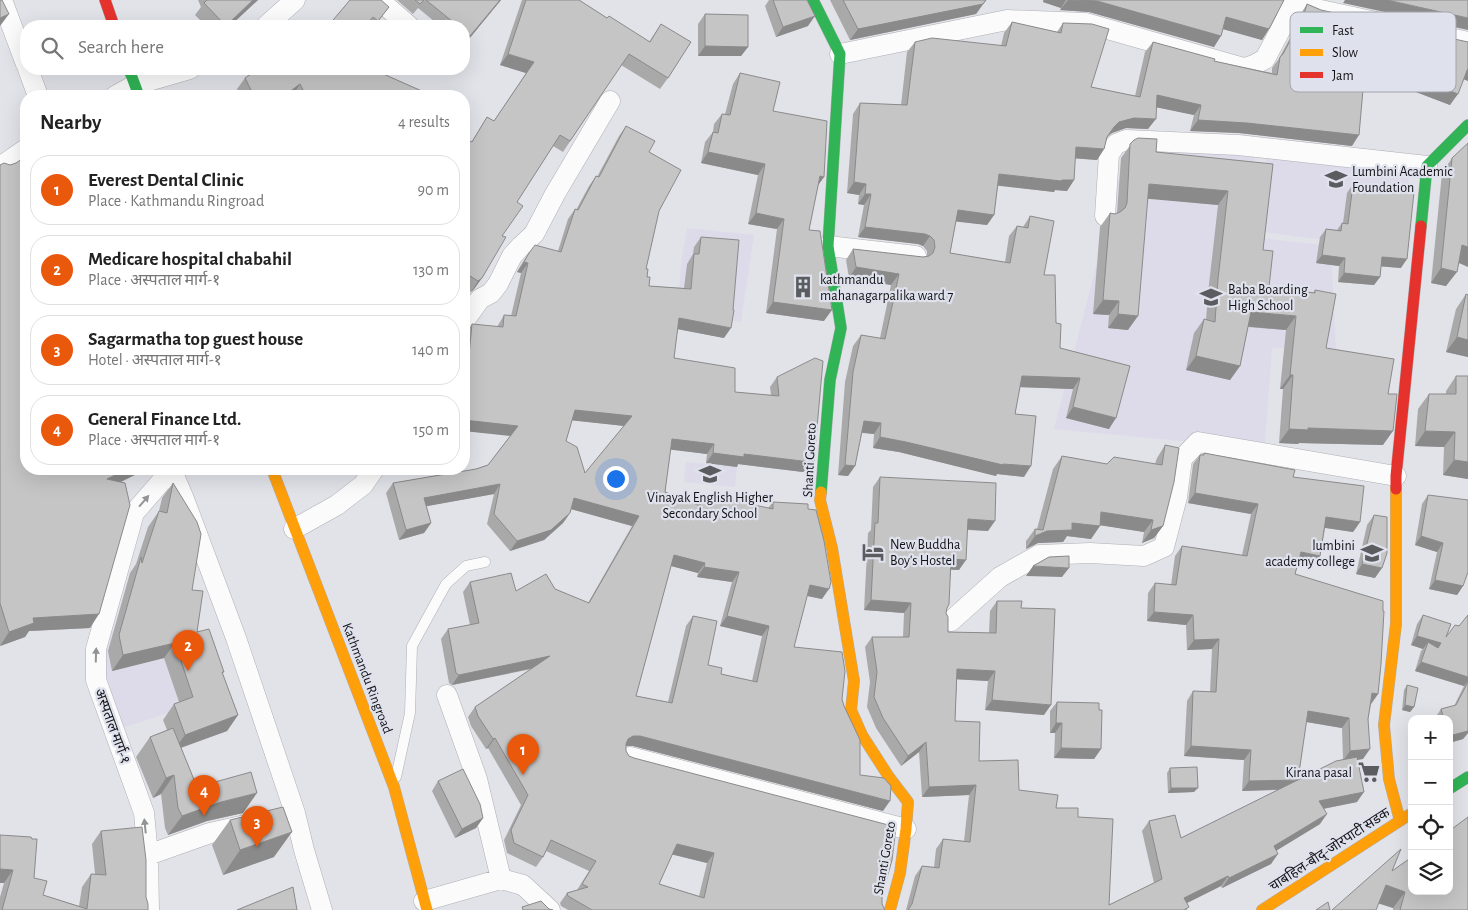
<!DOCTYPE html>
<meta charset="utf-8">
<style>
:root{--surface:#fff;--page:#f6f6f6;--text:#222;--muted:#767676;--line:#e0e0e0;--accent:#ea580c}
body{margin:0;font-family:"Alegreya Sans","Noto Sans Devanagari",sans-serif;background:var(--page);color:var(--text)}
.controls{position:absolute;right:15px;bottom:15px;display:grid;overflow:hidden;border-radius:10px;box-shadow:0 5px 20px #0002}
.controls button{width:45px;height:45px;display:grid;place-items:center;padding:0;border:0;border-bottom:1px solid var(--line);background:var(--surface);color:var(--text);font:25px sans-serif}
.you{position:absolute;left:615px;top:478px;width:18px;height:18px;margin:-12px;border:4px solid #fff;border-radius:50%;background:#1a73e8;box-shadow:0 0 0 8px #1a73e833}
.badge{display:grid;place-items:center;width:32px;height:32px;border-radius:50%;background:var(--accent);color:#fff;font-size:16px;font-weight:700}
.pin{position:absolute;translate:-50% -41px;filter:drop-shadow(0 1px 2px #0008)}
.pin::after{content:'';position:absolute;top:26px;width:18px;height:15px;background:inherit;clip-path:polygon(0 0,100% 0,50% 100%)}
.list{margin:0;padding:0;list-style:none}
h2{display:flex;justify-content:space-between;align-items:center;height:65px;margin:0;padding:0 20px;font-size:21px}
h2 small{font-size:16px;font-weight:400;color:var(--muted)}
.list li{display:grid;grid-template-columns:32px 1fr auto;gap:15px;align-items:center;box-sizing:border-box;height:70px;margin:0 10px 10px;padding:0 10px;border:1px solid var(--line);border-radius:20px}
.list b{display:block;font-size:19px;white-space:nowrap}
.list p{margin:0;font-size:16px;white-space:nowrap;color:var(--muted)}
.list em{font-size:16px;font-style:normal;color:var(--muted)}
.icon{flex:none;width:28px;height:28px;fill:none;stroke:currentColor;stroke-width:2;stroke-linecap:round;stroke-linejoin:round}
.map{position:relative;flex:none;width:1468px;height:910px;overflow:hidden}
.search{position:absolute;background:var(--surface);box-shadow:0 5px 20px #0002;left:20px;top:20px;width:450px;height:55px;display:flex;align-items:center;gap:12px;box-sizing:border-box;padding:0 18px;border-radius:20px;color:var(--muted);font-size:19px}
.panel{position:absolute;background:var(--surface);box-shadow:0 5px 20px #0002;left:20px;top:90px;width:450px;height:385px;border-radius:20px}
.map>svg:first-child{display:block}
</style>
<div class="map">
<svg width="1468" height="910" viewBox="0 0 1468 910">
<rect width="100%" height="100%" fill="#e2e3e9"/>
<!-- education -->
<path fill="#dddbea" d="M 1130,135 L 1255,147 L 1252,237 L 1331,246 L 1336,351 L 1272,348 L 1265,444 L 1201,443 L 1054,429 Z
M 1384,150 L 1410,160 L 1407,207 L 1343,244 L 1326,240 L 1254,231 L 1267,153 L 1328,158 Z
M 687,228 L 754,235 L 741,322 L 677,314 L 681,263 Z
M 686,462 L 737,467 L 735,487 L 684,482 Z
M 154,628 L 181,709 L 119,729 L 99,673 L 103,631 Z"/>
<g fill="none" stroke-linecap="round" stroke-linejoin="round">
<!-- lane casing -->
<g stroke="#aeafb3" stroke-width="11">
<path id="lane" d="M 396,777 L 410,713 L 412,646 L 446,584 L 466,566 L 485,562"/>
</g>
<!-- street casing -->
<g stroke="#aeafb3" stroke-width="21">
<path id="street" d="M 2,0 L 26,64
M 379,0 L 409,26
M 266,26 L 295,0
M 840,54 L 1007,20 L 1086,23 L 1244,68 L 1254,65 L 1265,59 L 1286,19 L 1290,6 L 1298,1 L 1316,9 L 1468,42
M 28,69 L 38,96
M 115,96 L 135,85 L 190,69
M 0,167 L 26,149
M 1105,216 L 1109,154 L 1116,144 L 1126,140 L 1238,145 L 1427,166
M 828,246 L 916,256
M 464,321 L 480,299 L 491,293 L 498,284 L 512,256 L 521,246 L 534,234 L 555,194 L 610,101
M 171,469 L 184,499 L 236,638 L 295,813 L 304,850 L 322,910
M 294,529 L 337,505 L 363,485 L 374,469
M 951,621 L 1000,577 L 1039,555 L 1090,553 L 1144,556 L 1164,547 L 1177,497 L 1182,459 L 1198,442 L 1396,476
M 447,695 L 477,779 L 501,879
M 630,757 L 906,829
M 148,855 L 210,833 L 250,824
M 424,901 L 501,879 L 523,885 L 550,910
M 149,910 L 148,855 L 144,813 L 96,680 L 96,649 L 134,513 L 172,469"/>
</g>
<!-- fast casing -->
<g stroke="#aeafb3" stroke-width="12">
<path id="fast" d="M 813,0 L 840,54 L 828,246 L 841,328 L 830,380 L 821,492
M 129,69 L 139,96
M 1421,226 L 1427,166 L 1468,125
M 1449,789 L 1468,777"/>
</g>
<!-- slow casing -->
<g stroke="#aeafb3" stroke-width="12">
<path id="slow" d="M 272,469 L 394,787 L 427,910
M 1396,489 L 1396,624 L 1384,725 L 1389,779 L 1400,821
M 821,492 L 820,500 L 832,548 L 854,681 L 851,710 L 862,735 L 889,777 L 908,802 L 906,829 L 900,873 L 890,910
M 1262,910 L 1412,813"/>
</g>
<!-- jam casing -->
<g stroke="#aeafb3" stroke-width="12">
<path id="jam" d="M 105,0 L 114,26
M 1396,489 L 1396,476 L 1421,226"/>
</g>
<!-- lane -->
<use href="#lane" stroke="#fbfbfc" stroke-width="10"/>
<!-- street -->
<use href="#street" stroke="#fbfbfc" stroke-width="20"/>
<!-- fast -->
<use href="#fast" stroke="#30b455" stroke-width="11"/>
<!-- slow -->
<use href="#slow" stroke="#ff9f0a" stroke-width="11"/>
<!-- jam -->
<use href="#jam" stroke="#e5322d" stroke-width="11"/>
</g>
<!-- wall -->
<path fill="#aaa9aa" fill-rule="evenodd" d="M 198,0 L 258,0 L 230,26 L 206,26 L 195,15 L 201,7 Z
M 397,0 L 501,0 L 464,45 L 464,26 L 440,26 L 418,8 L 413,14 Z
M 522,0 L 579,0 L 607,18 L 649,42 L 661,24 L 668,78 L 660,89 L 621,65 L 563,152 L 553,146 L 517,202 L 502,236 L 482,278 L 474,289 L 471,292 L 464,288 L 472,141 L 487,117 L 494,121 L 526,73 L 500,65 Z
M 769,0 L 807,0 L 808,26 L 776,37 L 765,6 Z
M 830,0 L 986,0 L 976,14 L 850,40 Z
M 1043,0 L 1284,0 L 1262,40 L 1223,29 L 1214,47 L 1089,12 L 1060,10 L 1061,8 L 1043,2 Z
M 1307,4 L 1321,10 L 1468,42 L 1468,81 L 1464,79 L 1450,105 L 1416,92 L 1416,90 L 1389,82 L 1397,52 L 1355,47 L 1352,77 L 1352,146 L 1239,133 L 1190,131 L 1194,115 L 1156,107 L 1148,129 L 1126,128 L 1112,133 L 1107,137 L 1104,149 L 1097,160 L 1075,158 L 1074,180 L 1067,191 L 1055,190 L 1054,192 L 998,185 L 994,215 L 987,225 L 956,221 L 950,253 L 1005,262 L 1009,236 L 1017,226 L 1023,227 L 1030,216 L 1056,323 L 1060,348 L 1130,366 L 1109,429 L 1066,418 L 1073,389 L 1020,387 L 1015,414 L 1024,477 L 997,474 L 996,476 L 899,452 L 873,448 L 874,434 L 862,433 L 855,466 L 848,476 L 838,475 L 845,382 L 853,346 L 861,335 L 880,338 L 891,285 L 849,278 L 846,260 L 853,249 L 923,257 L 927,256 L 927,251 L 923,246 L 918,244 L 858,237 L 864,205 L 858,204 L 859,195 L 847,193 L 853,114 L 860,103 L 901,105 L 907,52 L 915,42 L 1001,46 L 1004,33 L 1012,22 L 1057,32 L 1063,23 L 1091,87 L 1135,96 L 1145,52 L 1153,42 L 1214,61 L 1272,73 L 1272,68 L 1278,60 L 1297,25 L 1300,15 Z
M 389,7 L 374,26 L 328,26 Z
M 705,14 L 748,47 L 741,56 L 698,56 L 698,24 Z
M 740,73 L 773,111 L 824,177 L 818,185 L 809,230 L 824,321 L 766,313 L 777,229 L 748,224 L 758,175 L 701,163 L 705,142 L 713,132 L 714,124 L 722,114 L 725,114 L 733,84 Z
M 245,78 L 424,92 L 420,96 L 293,96 L 293,95 L 290,96 L 241,96 L 237,89 Z
M 626,126 L 649,152 L 659,211 L 646,269 L 647,277 L 649,286 L 684,288 L 687,264 L 693,254 L 694,247 L 701,237 L 724,338 L 677,329 L 674,358 L 735,392 L 771,395 L 770,387 L 777,377 L 814,461 L 807,471 L 804,471 L 803,472 L 738,464 L 737,467 L 706,463 L 707,454 L 670,449 L 665,492 L 696,504 L 703,494 L 768,508 L 773,502 L 808,509 L 822,599 L 807,596 L 794,647 L 842,699 L 860,775 L 883,811 L 633,746 L 626,746 L 626,751 L 629,756 L 882,896 L 882,904 L 885,910 L 568,910 L 561,906 L 560,903 L 567,893 L 577,890 L 589,871 L 546,851 L 543,857 L 536,867 L 507,853 L 504,840 L 521,805 L 488,748 L 486,749 L 471,726 L 468,717 L 475,707 L 532,669 L 452,685 L 449,683 L 441,639 L 448,629 L 470,625 L 463,592 L 470,582 L 516,591 L 555,589 L 588,603 L 632,526 L 571,509 L 570,513 L 563,523 L 544,540 L 510,551 L 487,524 L 494,494 L 426,506 L 431,523 L 424,533 L 399,540 L 386,493 L 393,483 L 476,469 L 488,465 L 511,435 L 464,431 L 464,347 L 465,334 L 472,324 L 497,327 L 504,315 L 511,316 L 521,273 L 517,272 L 522,263 L 529,253 L 558,251 L 568,219 L 575,209 L 576,210 L 589,186 L 596,176 L 597,177 L 619,136 ZM 572,420 L 624,426 L 585,473 L 566,441 ZM 671,566 L 698,573 L 697,577 L 732,582 L 720,626 L 762,636 L 752,681 L 721,674 L 708,665 L 693,616 L 686,626 L 668,702 L 636,696 ZM 672,854 L 707,863 L 699,896 L 659,884 Z
M 1134,140 L 1156,152 L 1273,164 L 1263,250 L 1269,287 L 1313,293 L 1315,290 L 1326,348 L 1388,394 L 1383,445 L 1299,443 L 1298,444 L 1279,443 L 1283,389 L 1280,389 L 1286,330 L 1248,327 L 1240,366 L 1230,380 L 1186,370 L 1194,333 L 1204,319 L 1206,320 L 1208,293 L 1218,205 L 1148,198 L 1128,330 L 1108,328 L 1109,315 L 1093,314 L 1100,227 L 1110,213 L 1115,214 L 1117,213 L 1121,158 Z
M 1452,158 L 1459,263 L 1446,286 L 1431,283 L 1442,173 Z
M 0,165 L 26,469 L 147,469 L 121,482 L 90,628 L 29,631 L 25,637 L 0,646 Z
M 1353,184 L 1401,268 L 1381,266 L 1380,277 L 1374,285 L 1338,282 L 1339,266 L 1316,263 L 1320,237 L 1326,229 L 1337,230 L 1342,223 L 1343,223 L 1347,193 Z
M 1466,294 L 1468,357 L 1446,352 L 1456,309 Z
M 1456,376 L 1468,479 L 1443,475 L 1444,447 L 1415,446 L 1418,409 L 1429,394 L 1446,394 L 1446,391 Z
M 1165,445 L 1163,526 L 1154,538 L 1142,543 L 1144,532 L 1100,525 L 1091,539 L 1067,536 L 1063,542 L 1038,543 L 1026,549 L 1026,541 L 1035,529 L 1037,529 L 1053,469 L 1062,456 L 1107,464 L 1155,464 L 1157,458 Z
M 1204,453 L 1293,477 L 1360,522 L 1353,532 L 1325,528 L 1320,556 L 1313,565 L 1298,562 L 1295,574 L 1378,694 L 1371,704 L 1368,719 L 1363,759 L 1358,760 L 1357,802 L 1323,809 L 1320,824 L 1276,851 L 1271,864 L 1222,888 L 1221,886 L 1187,903 L 1187,910 L 906,910 L 915,876 L 922,866 L 934,867 L 936,849 L 943,839 L 964,841 L 969,795 L 922,797 L 919,752 L 901,766 L 876,728 L 867,707 L 870,682 L 865,647 L 872,637 L 903,637 L 904,613 L 864,610 L 868,533 L 871,530 L 873,487 L 880,477 L 988,531 L 967,530 L 959,570 L 951,570 L 946,613 L 948,632 L 989,633 L 990,611 L 997,601 L 1021,608 L 1044,715 L 985,710 L 988,681 L 957,679 L 955,721 L 979,761 L 1019,790 L 1056,808 L 1078,817 L 1109,905 L 1154,883 L 1142,831 L 1149,821 L 1181,838 L 1278,790 L 1242,791 L 1244,760 L 1184,756 L 1187,701 L 1193,691 L 1210,692 L 1212,649 L 1187,650 L 1186,625 L 1147,621 L 1148,593 L 1155,583 L 1171,585 L 1175,556 L 1182,546 L 1242,555 L 1251,514 L 1188,503 L 1193,464 L 1200,455 L 1202,455 ZM 1306,722 L 1342,728 L 1343,759 L 1298,780 Z
M 406,469 L 415,469 L 411,473 Z
M 173,483 L 192,590 L 197,632 L 224,672 L 222,673 L 238,715 L 227,731 L 181,748 L 197,787 L 243,813 L 207,821 L 168,835 L 165,828 L 161,794 L 153,798 L 136,757 L 150,737 L 167,730 L 163,720 L 174,704 L 179,702 L 164,658 L 112,671 L 108,651 L 130,573 L 136,564 L 148,527 L 159,511 L 162,498 Z
M 1428,495 L 1463,586 L 1457,595 L 1429,589 L 1437,552 L 1415,545 L 1422,504 Z
M 1374,515 L 1375,578 L 1356,574 L 1367,525 Z
M 1423,615 L 1446,637 L 1459,626 L 1468,615 L 1468,733 L 1463,739 L 1449,743 L 1449,719 L 1435,719 L 1435,718 L 1441,709 L 1454,706 L 1464,686 L 1415,671 L 1421,651 L 1423,649 L 1411,645 L 1417,624 Z
M 1407,685 L 1414,707 L 1410,712 L 1402,710 L 1404,690 Z
M 1057,702 L 1099,710 L 1101,749 L 1094,759 L 1054,758 L 1055,733 L 1050,733 L 1050,711 Z
M 1170,768 L 1194,792 L 1168,793 L 1167,773 Z
M 438,781 L 483,818 L 476,828 L 455,838 L 432,791 Z
M 230,820 L 274,857 L 223,875 L 212,845 Z
M 101,831 L 146,897 L 148,910 L 0,910 L 0,897 L 4,883 L 0,883 L 0,835 L 34,878 L 43,895 L 79,906 L 82,887 L 91,874 L 95,874 L 92,844 Z
M 1392,871 L 1468,910 L 1393,910 L 1393,908 L 1379,903 Z"/>
<!-- shaded-wall -->
<path fill="#8b8a8b" d="M 253,0 L 258,0 L 230,26 L 225,26 Z
M 500,0 L 501,0 L 464,45 L 470,36 Z
M 986,0 L 976,14 L 850,40 L 858,29 Z
M 1044,0 L 1066,0 L 1061,8 L 1043,2 Z
M 1068,0 L 1097,1 L 1221,36 L 1214,47 L 1089,12 L 1060,10 Z
M 1345,0 L 1387,0 L 1468,18 L 1468,30 L 1343,3 Z
M 9,14 L 0,26 L 0,18 Z
M 815,16 L 808,26 L 776,37 L 783,27 Z
M 1226,17 L 1269,29 L 1262,40 L 1219,28 Z
M 1356,36 L 1405,41 L 1397,52 L 1349,46 Z
M 705,46 L 748,47 L 741,56 L 698,56 Z
M 508,54 L 534,62 L 526,73 L 500,65 Z
M 1468,68 L 1468,81 L 1461,78 Z
M 1396,71 L 1424,79 L 1416,90 L 1389,82 Z
M 1423,81 L 1458,94 L 1450,105 L 1416,92 Z
M 300,84 L 293,95 L 290,96 L 284,96 Z
M 1157,95 L 1201,105 L 1194,115 L 1150,106 Z
M 1134,118 L 1156,119 L 1148,129 L 1126,128 L 1112,133 L 1106,137 L 1114,127 L 1119,122 Z
M 1198,120 L 1247,123 L 1359,135 L 1352,146 L 1239,133 L 1190,131 Z
M 1076,147 L 1104,149 L 1097,160 L 1069,158 Z
M 708,152 L 765,164 L 758,175 L 701,163 Z
M 999,174 L 1062,180 L 1074,180 L 1067,191 L 1055,190 L 1054,192 L 992,185 Z
M 820,176 L 824,177 L 816,188 Z
M 854,182 L 866,184 L 859,195 L 847,193 Z
M 1149,184 L 1228,191 L 1218,205 L 1139,198 Z
M 865,194 L 871,194 L 864,205 L 858,204 Z
M 958,210 L 994,215 L 987,225 L 951,221 Z
M 756,213 L 784,219 L 777,229 L 748,224 Z
M 865,227 L 925,234 L 930,236 L 923,246 L 918,244 L 858,237 Z
M 1462,245 L 1468,247 L 1468,267 L 1452,260 Z
M 1322,255 L 1345,258 L 1339,266 L 1316,263 Z
M 1382,257 L 1407,259 L 1401,268 L 1376,266 Z
M 524,262 L 528,263 L 521,273 L 517,272 Z
M 856,267 L 899,274 L 891,285 L 849,278 Z
M 1441,268 L 1457,272 L 1446,286 L 1431,283 Z
M 1344,273 L 1380,277 L 1374,285 L 1338,282 Z
M 482,278 L 474,289 L 471,292 L 478,281 Z
M 1103,300 L 1119,301 L 1109,315 L 1093,314 Z
M 773,302 L 832,310 L 824,321 L 766,313 Z
M 1251,312 L 1296,316 L 1286,330 L 1242,326 Z
M 1118,314 L 1138,316 L 1128,330 L 1108,328 Z
M 679,318 L 731,328 L 724,338 L 672,328 Z
M 1457,337 L 1468,340 L 1468,357 L 1446,352 Z
M 1196,356 L 1240,366 L 1230,380 L 1186,370 Z
M 1290,375 L 1293,375 L 1283,389 L 1280,389 Z
M 1022,376 L 1080,378 L 1073,389 L 1014,387 Z
M 1073,407 L 1116,418 L 1109,429 L 1066,418 Z
M 575,410 L 632,416 L 625,426 L 568,420 Z
M 464,420 L 518,426 L 511,436 L 464,431 Z
M 864,421 L 881,423 L 874,434 L 857,432 Z
M 1308,428 L 1393,431 L 1383,445 L 1299,443 L 1298,444 L 1279,443 L 1289,429 Z
M 1425,431 L 1455,432 L 1444,447 L 1415,446 Z
M 880,437 L 906,442 L 1003,464 L 1031,466 L 1024,477 L 997,474 L 996,476 L 899,452 L 873,448 Z
M 672,439 L 714,444 L 707,454 L 665,449 Z
M 713,453 L 744,454 L 814,461 L 807,471 L 804,471 L 803,472 L 738,464 L 737,467 L 706,463 Z
M 1454,460 L 1468,462 L 1468,479 L 1443,475 Z
M 845,465 L 855,466 L 848,476 L 838,475 Z
M 128,469 L 147,469 L 97,493 L 107,479 Z
M 500,484 L 494,494 L 417,508 L 424,498 Z
M 1195,493 L 1258,504 L 1251,514 L 1188,503 Z
M 574,498 L 639,516 L 632,526 L 567,508 Z
M 1101,512 L 1153,520 L 1144,532 L 1092,524 Z
M 570,513 L 563,523 L 544,540 L 510,551 L 517,541 Z
M 1326,517 L 1360,522 L 1353,532 L 1320,527 Z
M 968,519 L 995,521 L 988,531 L 961,529 Z
M 431,523 L 424,533 L 399,540 L 406,530 Z
M 1072,523 L 1100,526 L 1091,539 L 1067,536 L 1063,542 L 1038,543 L 1026,549 L 1035,536 L 1047,531 Z
M 1163,526 L 1154,538 L 1142,543 L 1151,530 Z
M 1421,536 L 1443,543 L 1437,552 L 1415,545 Z
M 1301,552 L 1320,556 L 1313,565 L 1294,562 Z
M 674,555 L 705,563 L 698,573 L 667,565 Z
M 951,559 L 966,560 L 959,570 L 944,569 Z
M 1362,564 L 1382,568 L 1375,578 L 1356,574 Z
M 1033,566 L 1069,568 L 1062,577 L 1026,576 Z
M 704,567 L 739,572 L 732,582 L 697,577 Z
M 1435,580 L 1463,586 L 1457,595 L 1429,589 Z
M 810,585 L 829,589 L 822,599 L 803,595 Z
M 871,600 L 911,603 L 904,613 L 864,610 Z
M 1154,612 L 1193,615 L 1186,625 L 1147,621 Z
M 99,614 L 90,628 L 29,631 L 25,637 L 0,646 L 9,632 L 33,618 Z
M 727,616 L 769,626 L 762,636 L 720,626 Z
M 1417,636 L 1441,643 L 1435,652 L 1428,642 L 1423,649 L 1411,645 Z
M 1219,639 L 1212,649 L 1187,650 L 1194,640 Z
M 175,643 L 164,658 L 112,671 L 123,655 Z
M 550,656 L 543,666 L 452,685 L 459,675 Z
M 1421,662 L 1468,677 L 1468,681 L 1464,686 L 1415,671 Z
M 957,669 L 995,671 L 988,681 L 950,679 Z
M 1372,693 L 1378,694 L 1371,704 Z
M 992,700 L 1051,705 L 1044,715 L 985,710 Z
M 1405,705 L 1414,707 L 1410,712 L 1402,710 Z
M 1308,711 L 1349,718 L 1342,728 L 1301,721 Z
M 238,715 L 227,731 L 174,750 L 185,735 Z
M 1056,723 L 1062,723 L 1055,733 L 1050,733 Z
M 1468,726 L 1468,733 L 1463,739 L 1449,743 L 1449,736 Z
M 633,736 L 640,736 L 890,801 L 883,811 L 633,746 L 626,746 L 621,749 L 628,739 Z
M 495,738 L 488,748 L 486,749 L 493,739 Z
M 926,742 L 919,752 L 901,766 L 908,756 Z
M 1191,746 L 1251,750 L 1244,760 L 1184,756 Z
M 1061,748 L 1101,749 L 1094,759 L 1054,758 Z
M 1370,749 L 1363,759 L 1343,761 L 1350,751 Z
M 174,775 L 161,794 L 153,798 L 166,778 Z
M 1298,780 L 1291,789 L 1242,791 L 1249,781 Z
M 976,785 L 969,795 L 922,797 L 929,787 Z
M 1171,788 L 1198,788 L 1194,792 L 1168,793 Z
M 1364,792 L 1357,802 L 1312,811 L 1319,801 Z
M 257,793 L 243,813 L 207,821 L 168,835 L 182,816 L 221,802 Z
M 1327,814 L 1320,824 L 1267,856 L 1274,846 Z
M 483,818 L 476,828 L 455,838 L 462,829 Z
M 292,832 L 274,857 L 223,875 L 240,850 Z
M 677,844 L 714,853 L 707,863 L 670,854 Z
M 1278,854 L 1271,864 L 1222,888 L 1229,878 Z
M 0,869 L 13,870 L 4,883 L 0,883 Z
M 1228,876 L 1221,886 L 1177,908 L 1184,898 Z
M 1386,885 L 1405,892 L 1393,908 L 1374,902 Z"/>
<!-- building -->
<path fill="#c6c5c6" stroke="#8b8a8b" fill-rule="evenodd" d="M 0,0 L 2,0 L 9,14 L 0,18 Z
M 207,0 L 253,0 L 226,26 L 204,3 Z
M 350,0 L 381,0 L 389,7 L 378,21 L 373,17 L 365,26 L 328,26 Z
M 415,0 L 424,0 L 420,4 Z
M 426,0 L 500,0 L 470,36 L 464,31 L 464,26 L 458,26 Z
M 526,0 L 579,0 L 607,18 L 609,16 L 650,42 L 661,24 L 691,42 L 668,78 L 629,54 L 570,141 L 560,135 L 517,202 L 523,206 L 502,236 L 506,237 L 482,278 L 478,281 L 470,276 L 464,288 L 464,138 L 472,142 L 487,117 L 494,121 L 534,62 L 508,54 Z
M 773,0 L 807,0 L 815,16 L 783,27 Z
M 843,0 L 986,0 L 983,4 L 858,29 Z
M 1077,0 L 1284,0 L 1269,29 L 1226,17 L 1221,36 L 1097,1 Z
M 1387,0 L 1468,0 L 1468,18 Z
M 1307,4 L 1321,10 L 1468,42 L 1468,68 L 1458,94 L 1423,81 L 1424,79 L 1396,71 L 1405,41 L 1356,36 L 1352,77 L 1364,78 L 1359,135 L 1247,123 L 1198,120 L 1201,105 L 1157,95 L 1156,119 L 1134,118 L 1119,122 L 1114,127 L 1107,137 L 1104,149 L 1076,147 L 1074,180 L 1062,180 L 1061,181 L 999,174 L 994,215 L 958,210 L 950,253 L 1010,263 L 1017,226 L 1028,228 L 1030,216 L 1054,221 L 1044,275 L 1055,275 L 1056,323 L 1061,324 L 1060,348 L 1130,366 L 1116,418 L 1073,407 L 1080,378 L 1022,376 L 1015,414 L 1036,416 L 1031,466 L 1003,464 L 1003,465 L 906,442 L 880,437 L 881,423 L 864,421 L 855,466 L 845,465 L 853,372 L 861,335 L 885,339 L 899,274 L 856,267 L 853,249 L 923,257 L 929,256 L 933,253 L 935,247 L 934,240 L 930,236 L 925,234 L 865,227 L 871,194 L 865,194 L 866,184 L 854,182 L 860,103 L 907,105 L 915,42 L 932,38 L 1006,46 L 1012,22 L 1061,33 L 1063,23 L 1092,24 L 1109,29 L 1091,87 L 1140,97 L 1153,42 L 1215,59 L 1214,61 L 1277,75 L 1280,57 L 1283,54 L 1304,14 Z
M 705,14 L 748,15 L 748,47 L 705,46 Z
M 258,69 L 372,69 L 424,92 L 420,96 L 306,96 L 300,84 L 284,96 L 254,96 L 245,78 Z
M 740,73 L 780,82 L 773,111 L 827,121 L 824,177 L 820,176 L 809,230 L 820,231 L 832,310 L 773,302 L 784,219 L 756,213 L 765,164 L 708,152 L 713,132 L 718,133 L 722,114 L 730,115 Z
M 626,126 L 655,141 L 649,152 L 681,170 L 659,211 L 646,269 L 648,269 L 647,277 L 650,277 L 649,286 L 691,289 L 694,254 L 699,254 L 701,237 L 739,240 L 733,310 L 734,310 L 731,328 L 679,318 L 674,358 L 735,368 L 735,392 L 779,396 L 777,377 L 815,358 L 823,361 L 814,461 L 810,461 L 810,462 L 744,454 L 744,457 L 713,453 L 714,444 L 672,439 L 665,492 L 700,506 L 703,494 L 773,509 L 773,502 L 808,504 L 808,509 L 816,510 L 824,541 L 831,582 L 829,589 L 810,585 L 794,647 L 842,652 L 845,671 L 842,699 L 844,706 L 860,740 L 860,775 L 884,778 L 891,786 L 890,801 L 640,736 L 633,736 L 628,739 L 626,744 L 626,751 L 629,756 L 634,758 L 896,827 L 892,860 L 882,896 L 882,904 L 885,910 L 592,910 L 568,896 L 567,893 L 588,887 L 582,884 L 596,861 L 551,840 L 543,857 L 514,843 L 511,830 L 528,795 L 495,738 L 493,739 L 478,716 L 475,707 L 550,656 L 459,675 L 456,673 L 448,629 L 479,623 L 470,582 L 511,573 L 516,591 L 546,574 L 555,589 L 589,603 L 639,516 L 574,498 L 570,513 L 551,530 L 517,541 L 494,514 L 500,484 L 424,498 L 431,523 L 406,530 L 393,483 L 476,469 L 488,465 L 518,426 L 464,420 L 464,407 L 472,324 L 503,327 L 504,315 L 516,316 L 528,263 L 524,262 L 529,253 L 535,245 L 561,252 L 575,209 L 578,210 L 596,176 L 599,177 ZM 575,410 L 632,416 L 585,473 L 577,447 L 566,441 ZM 674,555 L 705,563 L 704,567 L 739,572 L 727,616 L 769,626 L 757,682 L 721,674 L 722,668 L 708,665 L 717,621 L 693,616 L 672,703 L 636,696 ZM 677,844 L 714,853 L 704,898 L 659,884 Z
M 1138,138 L 1157,139 L 1156,152 L 1273,164 L 1263,250 L 1273,251 L 1269,287 L 1315,293 L 1315,290 L 1336,294 L 1326,348 L 1394,359 L 1388,394 L 1397,394 L 1393,431 L 1308,428 L 1308,430 L 1289,429 L 1293,375 L 1290,375 L 1296,316 L 1251,312 L 1240,366 L 1196,356 L 1204,319 L 1215,322 L 1218,279 L 1228,191 L 1149,184 L 1138,316 L 1118,314 L 1119,301 L 1103,300 L 1110,213 L 1115,214 L 1120,212 L 1125,208 L 1127,203 L 1130,144 L 1134,140 Z
M 1468,143 L 1468,247 L 1462,245 L 1457,272 L 1441,268 L 1452,158 Z
M 26,156 L 26,469 L 128,469 L 107,479 L 125,483 L 130,505 L 99,614 L 33,618 L 34,623 L 9,632 L 0,603 L 0,165 L 4,163 L 10,165 L 16,163 Z
M 1353,184 L 1414,192 L 1407,259 L 1382,257 L 1380,277 L 1344,273 L 1345,258 L 1322,255 L 1326,229 L 1341,231 L 1342,223 L 1348,224 Z
M 1466,294 L 1468,295 L 1468,340 L 1457,337 Z
M 1456,376 L 1468,376 L 1468,462 L 1454,460 L 1455,432 L 1425,431 L 1429,394 L 1456,394 Z
M 1165,445 L 1179,448 L 1174,482 L 1163,526 L 1151,530 L 1153,520 L 1101,512 L 1100,526 L 1072,523 L 1072,530 L 1047,531 L 1035,536 L 1035,529 L 1043,530 L 1062,456 L 1107,464 L 1114,457 L 1162,465 Z
M 1204,453 L 1295,470 L 1293,477 L 1364,486 L 1360,522 L 1326,517 L 1320,556 L 1301,552 L 1295,574 L 1383,601 L 1383,611 L 1384,611 L 1381,664 L 1378,694 L 1372,693 L 1368,719 L 1370,749 L 1350,751 L 1349,718 L 1308,711 L 1298,780 L 1249,781 L 1251,750 L 1191,746 L 1193,691 L 1216,692 L 1219,639 L 1194,640 L 1193,615 L 1154,612 L 1155,583 L 1176,585 L 1182,546 L 1247,556 L 1258,504 L 1195,493 L 1200,455 L 1204,455 Z
M 880,477 L 996,483 L 995,521 L 968,519 L 966,560 L 951,559 L 949,604 L 947,608 L 946,613 L 948,617 L 948,632 L 996,633 L 997,601 L 1022,601 L 1021,608 L 1055,609 L 1051,705 L 992,700 L 995,671 L 957,669 L 955,721 L 980,722 L 979,761 L 1018,760 L 1019,790 L 1058,795 L 1056,808 L 1078,808 L 1078,817 L 1113,819 L 1109,905 L 1162,879 L 1149,821 L 1175,815 L 1181,838 L 1336,761 L 1357,757 L 1364,792 L 1319,801 L 1327,814 L 1274,846 L 1278,854 L 1229,878 L 1228,876 L 1184,898 L 1189,907 L 1184,910 L 908,910 L 912,904 L 922,866 L 939,868 L 943,839 L 970,842 L 976,785 L 929,787 L 926,742 L 908,756 L 883,718 L 874,697 L 877,672 L 872,637 L 909,637 L 911,603 L 871,600 L 875,523 L 878,523 Z
M 173,483 L 197,522 L 201,534 L 192,590 L 203,591 L 197,632 L 209,629 L 224,672 L 222,672 L 238,715 L 185,735 L 174,704 L 193,697 L 175,643 L 123,655 L 119,635 L 141,557 L 142,563 L 159,511 L 167,513 Z
M 1428,495 L 1468,500 L 1468,572 L 1463,586 L 1435,580 L 1443,543 L 1421,536 Z
M 1374,515 L 1387,517 L 1387,553 L 1382,568 L 1362,564 Z
M 1069,556 L 1069,568 L 1033,566 L 1049,557 Z
M 1423,615 L 1451,624 L 1446,637 L 1455,625 L 1459,626 L 1468,615 L 1468,677 L 1421,662 L 1428,642 L 1438,648 L 1441,643 L 1417,636 Z
M 1468,682 L 1468,731 L 1449,736 L 1449,719 L 1444,719 L 1441,709 L 1456,705 Z
M 1407,685 L 1418,688 L 1414,707 L 1405,705 Z
M 1057,702 L 1099,703 L 1099,710 L 1102,710 L 1101,749 L 1061,748 L 1062,723 L 1056,723 Z
M 173,728 L 197,787 L 251,772 L 257,793 L 221,802 L 182,816 L 178,808 L 174,775 L 166,778 L 150,737 Z
M 1197,767 L 1198,788 L 1171,788 L 1170,768 Z
M 463,769 L 480,804 L 483,818 L 462,829 L 438,781 Z
M 283,807 L 292,832 L 240,850 L 230,820 Z
M 1468,817 L 1468,910 L 1400,910 L 1405,892 L 1386,885 L 1376,910 L 1332,910 L 1401,849 L 1392,871 L 1412,857 L 1412,891 L 1449,891 L 1449,831 Z
M 142,827 L 146,860 L 146,897 L 148,904 L 148,910 L 2,910 L 13,870 L 0,869 L 0,835 L 31,837 L 32,839 L 37,839 L 34,878 L 47,881 L 43,895 L 87,909 L 91,874 L 106,875 L 101,831 Z
M 293,887 L 297,910 L 237,910 Z
M 541,901 L 549,909 L 553,910 L 523,910 L 522,907 Z
M 1328,902 L 1330,910 L 1316,910 Z"/>
<!-- one-way arrows -->
<defs><path id="oneway-solid" d="M-6-.8H1V-3.2L6.5 0L1 3.2V.8H-6Z" transform="scale(1.25)"/></defs>
<g fill="#929394">
<use href="#oneway-solid" transform="translate(144 501) rotate(-49)"/>
<use href="#oneway-solid" transform="translate(96 655) rotate(-88)"/>
<use href="#oneway-solid" transform="translate(145 826) rotate(-96)"/>
</g>
<!-- icons -->
<defs>
<g id="school-bare" transform="scale(1.725)"><path d="M0-5L7-2L0 1L-7-2ZM-4 1L0 2.5L4 1V4Q0 6-4 4Z" fill="#5b5c60" stroke="#dfe2ec" stroke-width="2.5" paint-order="stroke"/></g>
<g id="building-bare" transform="scale(1.725)"><path d="M-4-6H4V6H1V3H-1V6H-4ZM-2.5-4.3h1.7v1.8h-1.7ZM.8-4.3h1.7v1.8H.8ZM-2.5-1h1.7V.8h-1.7ZM.8-1h1.7V.8H.8Z" fill="#5b5c60" stroke="#dfe2ec" stroke-width="2.5" paint-order="stroke"/></g>
<g id="hotel-bare" transform="scale(1.725)"><path d="M-6-4.5h1.5V1H6V5H4.5V3h-9V5H-6ZM-4 0a1.8 1.8 0 1 1 3.6 0ZM.5 0V-2.5h3Q6-2.5 6 0Z" fill="#5b5c60" stroke="#dfe2ec" stroke-width="2.5" paint-order="stroke"/></g>
<g id="university-bare" transform="scale(1.725)"><path d="M0-5L7-2L0 1L-7-2ZM-4 1L0 2.5L4 1V4Q0 6-4 4Z" fill="#5b5c60" stroke="#dfe2ec" stroke-width="2.5" paint-order="stroke"/></g>
<g id="supermarket-bare" transform="scale(1.725)"><path d="M-6-5.5h2.5l.6 2H6L4.5 2H-2.5L-4.4-4H-6ZM-1.5 3.2a1.3 1.3 0 1 0 .1 0ZM3 3.2a1.3 1.3 0 1 0 .1 0Z" fill="#5b5c60" stroke="#dfe2ec" stroke-width="2.5" paint-order="stroke"/></g>
</defs>
<g fill-rule="evenodd">
<use href="#school-bare" x="1336" y="179"/>
<use href="#building-bare" x="803" y="287"/>
<use href="#school-bare" x="1211" y="297"/>
<use href="#school-bare" x="710" y="474"/>
<use href="#hotel-bare" x="873" y="552"/>
<use href="#university-bare" x="1372" y="553"/>
<use href="#supermarket-bare" x="1369" y="772"/>
</g>
<g text-anchor="middle" stroke-width="4.5" stroke-linejoin="round" paint-order="stroke">
<!-- poi labels -->
<g font-size="14" fill="#121316" stroke="#dfe2ec" text-anchor="start">
<text x="1352" y="176">Lumbini Academic<tspan x="1352" dy="16">Foundation</tspan></text>
<text x="820" y="284">kathmandu<tspan x="820" dy="16">mahanagarpalika ward 7</tspan></text>
<text x="1228" y="294">Baba Boarding<tspan x="1228" dy="16">High School</tspan></text>
<text x="710" y="502" text-anchor="middle">Vinayak English Higher<tspan x="710" dy="16">Secondary School</tspan></text>
<text x="890" y="549">New Buddha<tspan x="890" dy="16">Boy's Hostel</tspan></text>
<text x="1355" y="550" text-anchor="end">lumbini<tspan x="1355" dy="16">academy college</tspan></text>
<text x="1352" y="777" text-anchor="end">Kirana pasal</text>
</g>
<!-- street labels -->
<g font-size="14" fill="#121316" stroke="#dfe2ec">
<text transform="translate(809 460) rotate(-87)" y="5">Shanti Goreto</text>
<text transform="translate(368 678) rotate(69)" y="5">Kathmandu Ringroad</text>
<text transform="translate(113 726) rotate(70)" y="5">अस्पताल मार्ग-१</text>
<text transform="translate(1329 849) rotate(-33)" y="5">चाबहिल-बौद्-जोरपाटी सडक</text>
<text transform="translate(884 858) rotate(-80)" y="5">Shanti Goreto</text>
</g>
</g>
<!-- legend -->
<rect x="1290" y="12" width="166" height="80" rx="8" fill="#dfe2ec" stroke="#a2a4ac" stroke-width="1"/>
<rect x="1300" y="27" width="23" height="6" fill="#30b455"/>
<rect x="1300" y="49" width="23" height="7" fill="#ff9f0a"/>
<rect x="1300" y="72" width="23" height="6" fill="#e5322d"/>
<g font-size="14" fill="#121316">
<text x="1332" y="35">Fast</text>
<text x="1332" y="57">Slow</text>
<text x="1332" y="80">Jam</text>
</g>
</svg>
<div class="controls">
<button>+</button>
<button>−</button>
<button><svg class="icon" aria-label="locate" viewBox="0 0 24 24"><circle cx="12" cy="12" r="6"/><path d="M12 2v4M12 18v4M2 12h4M18 12h4"/></svg></button>
<button><svg class="icon" aria-label="layers" viewBox="0 0 24 24"><path d="M12 4l9 5-9 5-9-5zM3 14l9 5 9-5"/></svg></button>
</div>
<div class="you"></div>
<div class="pin badge" style="left:523px;top:775px">1</div>
<div class="pin badge" style="left:188px;top:671px">2</div>
<div class="pin badge" style="left:257px;top:847px">3</div>
<div class="pin badge" style="left:204px;top:816px">4</div>
<div class="search"><svg class="icon" aria-label="search" viewBox="0 0 24 24"><circle cx="10" cy="10" r="6"/><path d="M15 15l6 6"/></svg>Search here</div>
<section class="panel">
<h2>Nearby<small>4 results</small></h2>
<ul class="list">
<li><span class="badge">1</span><div><b>Everest Dental Clinic</b><p>Place · Kathmandu Ringroad</p></div><em>90 m</em></li>
<li><span class="badge">2</span><div><b>Medicare hospital chabahil</b><p>Place · अस्पताल मार्ग-१</p></div><em>130 m</em></li>
<li><span class="badge">3</span><div><b>Sagarmatha top guest house</b><p>Hotel · अस्पताल मार्ग-१</p></div><em>140 m</em></li>
<li><span class="badge">4</span><div><b>General Finance Ltd.</b><p>Place · अस्पताल मार्ग-१</p></div><em>150 m</em></li>
</ul>
</section>
</div>
